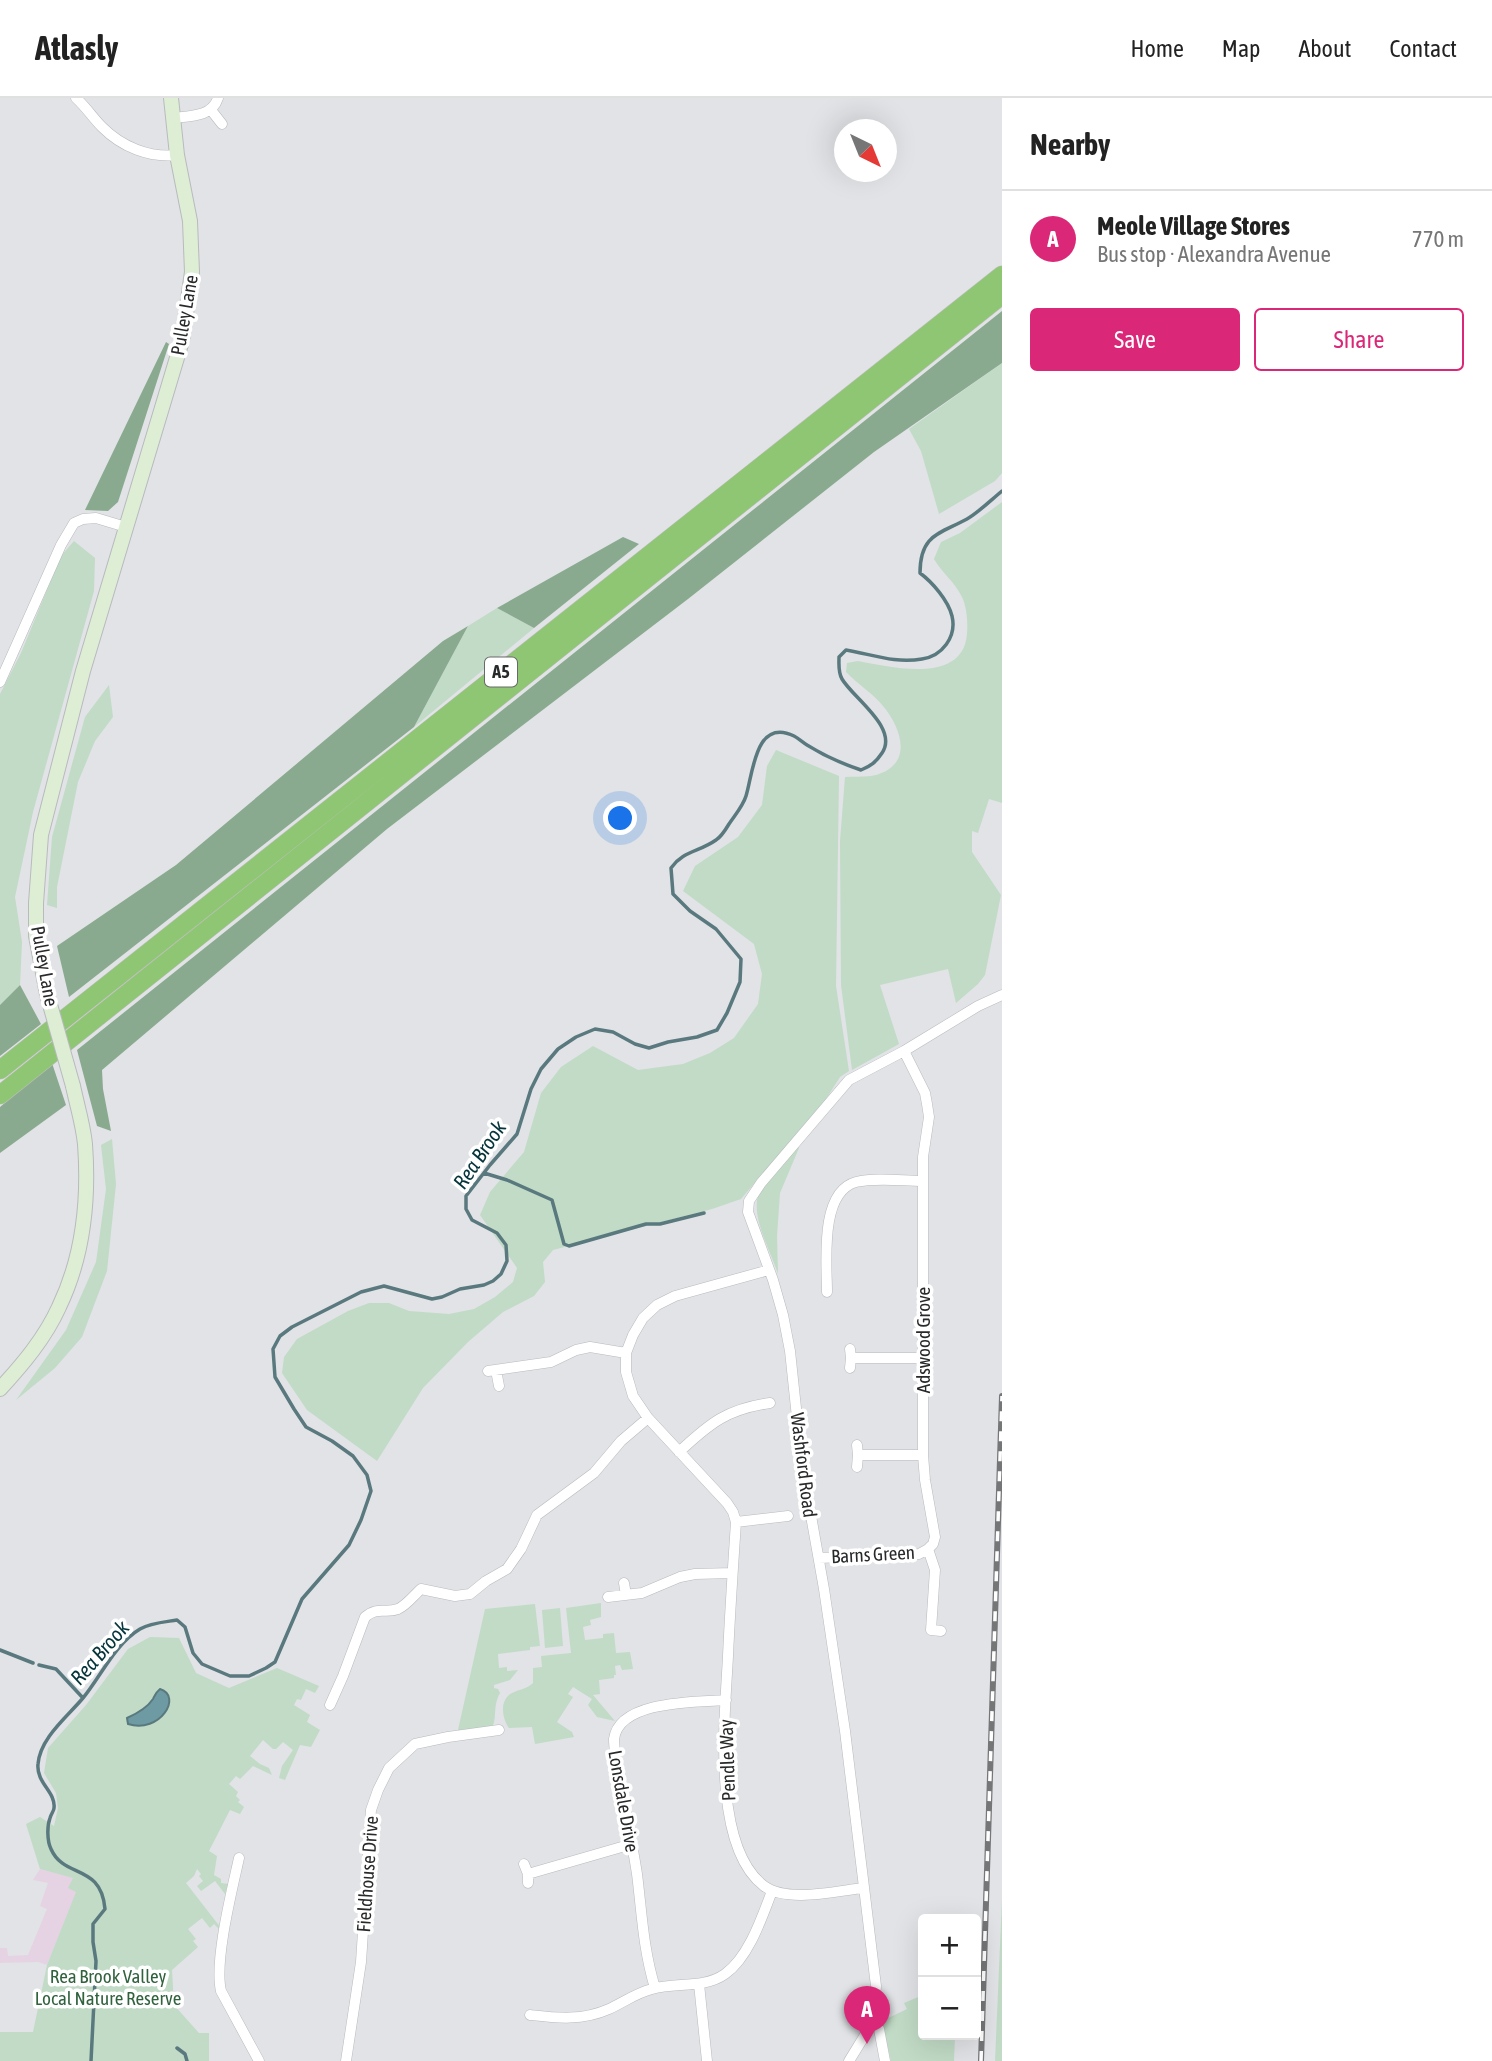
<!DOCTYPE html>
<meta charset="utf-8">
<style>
:root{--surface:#fff;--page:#f6f6f6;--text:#222;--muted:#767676;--line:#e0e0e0;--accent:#db2777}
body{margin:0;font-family:"Asap Condensed",sans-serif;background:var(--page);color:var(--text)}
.controls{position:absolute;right:21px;bottom:21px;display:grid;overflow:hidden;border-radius:7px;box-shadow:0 7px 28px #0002}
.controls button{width:63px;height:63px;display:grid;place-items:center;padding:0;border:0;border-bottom:2px solid var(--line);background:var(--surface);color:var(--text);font:35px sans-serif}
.compass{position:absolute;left:834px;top:21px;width:63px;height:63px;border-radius:50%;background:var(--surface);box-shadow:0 7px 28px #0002;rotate:137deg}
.you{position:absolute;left:621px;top:721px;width:24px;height:24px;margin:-18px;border:5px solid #fff;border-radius:50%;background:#1a73e8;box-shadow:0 0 0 10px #1a73e833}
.badge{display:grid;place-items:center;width:46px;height:46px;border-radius:50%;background:var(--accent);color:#fff;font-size:23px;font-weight:700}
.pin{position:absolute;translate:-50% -58px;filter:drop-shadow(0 2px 4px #0008)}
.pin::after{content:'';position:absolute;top:37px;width:24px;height:21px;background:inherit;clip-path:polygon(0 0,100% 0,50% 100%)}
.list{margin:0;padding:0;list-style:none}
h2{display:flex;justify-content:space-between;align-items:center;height:91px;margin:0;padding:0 28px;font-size:30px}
h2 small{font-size:23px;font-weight:400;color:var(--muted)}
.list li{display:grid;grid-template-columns:46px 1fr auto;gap:21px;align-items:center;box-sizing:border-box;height:98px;padding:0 28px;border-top:2px solid var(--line)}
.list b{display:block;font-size:26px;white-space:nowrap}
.list p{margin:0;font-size:23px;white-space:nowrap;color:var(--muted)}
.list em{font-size:23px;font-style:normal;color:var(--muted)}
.actions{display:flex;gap:14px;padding:21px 28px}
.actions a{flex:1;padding:16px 0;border:2px solid var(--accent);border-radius:7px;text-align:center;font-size:24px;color:var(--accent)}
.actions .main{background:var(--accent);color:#fff}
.map{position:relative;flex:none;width:1002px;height:1963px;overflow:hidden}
header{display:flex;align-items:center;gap:42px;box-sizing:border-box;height:98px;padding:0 35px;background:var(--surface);border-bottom:2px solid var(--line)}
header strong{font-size:33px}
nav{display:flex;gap:38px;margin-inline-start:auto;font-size:24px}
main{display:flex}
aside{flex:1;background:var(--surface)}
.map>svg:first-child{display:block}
</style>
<header>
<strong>Atlasly</strong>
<nav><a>Home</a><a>Map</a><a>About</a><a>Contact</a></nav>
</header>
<main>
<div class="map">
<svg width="1002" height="1963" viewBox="0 0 1002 1963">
<rect width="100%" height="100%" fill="#e1e3e6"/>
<!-- industrial -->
<path fill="#e5d3e3" d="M 40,1771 L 74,1780 L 77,1793 L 47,1867 L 38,1864 L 0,1865 L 0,1850 L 7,1850 L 8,1858 L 28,1857 L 47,1811 L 40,1808 L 48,1785 L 33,1782 Z"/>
<!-- green -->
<path fill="#c1dbc6" d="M 1002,265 L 1002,375 L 995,383 L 939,416 L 921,353 L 909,331 Z
M 1002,404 L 1002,705 L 989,701 L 978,735 L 972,733 L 972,754 L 1001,797 L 985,877 L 978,886 L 956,905 L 948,871 L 880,887 L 899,946 L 852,972 L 841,887 L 840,743 L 845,679 C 855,678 869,680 879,676 C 914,664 900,628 883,608 C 873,595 857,586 846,574 L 847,565 L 858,563 C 891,569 963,587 967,536 C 968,526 967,509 962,499 C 955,484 942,475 934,461 L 941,444 L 960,435 Z
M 74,443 L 95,460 L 94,493 L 33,714 L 15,799 L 22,844 L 20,887 L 0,907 L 0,596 L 21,555 L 61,458 Z
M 497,510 L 534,530 L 414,629 L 468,528 Z
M 109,587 L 113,619 L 95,643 L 78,684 L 57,789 L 57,810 L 47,807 L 52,739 L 85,619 Z
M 776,652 L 839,678 L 836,888 L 849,973 L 840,979 L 826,1001 L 741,1101 L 712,1111 L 553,1152 L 543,1164 L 545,1184 L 534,1198 L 503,1214 L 468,1244 L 423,1290 L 377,1363 L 307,1312 L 282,1275 L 284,1259 L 297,1241 L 348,1213 L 369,1205 L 389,1205 L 409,1213 L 449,1216 L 474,1211 L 495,1199 L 513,1184 L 517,1170 L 480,1117 L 490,1094 L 524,1054 L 541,995 L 561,969 L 593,948 L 638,972 L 683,966 L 710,955 L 734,940 L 758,906 L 762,876 L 754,846 L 683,793 L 695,768 L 738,739 L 762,707 L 767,668 Z
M 112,1041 L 116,1086 L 107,1173 L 82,1239 L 55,1270 L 16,1302 L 66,1232 L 96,1164 L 106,1091 L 101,1047 Z
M 798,1049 L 799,1050 L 780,1095 L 777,1138 L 778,1176 C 771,1153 747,1113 761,1091 C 771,1076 786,1063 798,1049 Z
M 601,1505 L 601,1519 L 590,1522 L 591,1527 L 583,1529 L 585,1542 L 603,1540 L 603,1536 L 614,1535 L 616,1555 L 630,1554 L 633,1571 L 622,1572 L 620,1567 L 615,1568 L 616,1577 L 614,1577 L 614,1580 L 599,1582 L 600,1596 L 593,1597 L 615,1623 L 597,1619 L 588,1607 L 592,1601 L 573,1589 L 568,1596 L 573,1599 L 557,1624 L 572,1634 L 574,1639 L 535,1646 L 532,1629 L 509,1630 C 502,1620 499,1602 512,1595 C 520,1591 527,1591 533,1585 L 533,1570 L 542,1569 L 541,1558 L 571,1555 L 566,1510 Z
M 535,1506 L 540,1548 L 530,1549 L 530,1552 L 498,1556 L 499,1570 L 507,1569 L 507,1573 L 518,1572 L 510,1582 L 494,1587 L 494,1590 L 498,1591 L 500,1595 C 492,1609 498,1621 491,1631 L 458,1632 L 485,1511 Z
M 560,1510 L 563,1548 L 545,1550 L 542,1512 Z
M 150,1539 L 179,1540 L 196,1575 L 229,1590 L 277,1570 L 319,1588 L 315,1595 L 306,1591 L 301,1602 L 297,1601 L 294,1607 L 310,1617 L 307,1624 L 320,1632 L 311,1649 L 300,1647 L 285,1682 L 279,1680 L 282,1668 L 293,1652 L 283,1644 L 276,1651 L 273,1651 L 263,1642 L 250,1658 L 260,1666 L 269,1670 L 272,1677 L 253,1668 L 240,1681 L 236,1678 L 229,1686 L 238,1694 L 236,1698 L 240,1702 L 238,1704 L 244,1709 L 240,1716 L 230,1712 L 209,1753 L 217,1758 L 214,1777 L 221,1781 L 221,1785 L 228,1786 L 225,1796 L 215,1783 L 201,1793 L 197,1788 L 203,1783 L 199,1778 L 201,1776 L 197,1771 L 194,1778 L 186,1785 L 221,1830 L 221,1833 L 214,1826 L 210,1830 L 202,1820 L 188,1831 L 196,1841 L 193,1843 L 198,1849 L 172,1872 L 174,1907 L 199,1935 L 209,1935 L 209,1963 L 0,1963 L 0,1934 L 33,1934 L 47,1867 L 76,1794 L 68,1790 L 73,1780 L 40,1771 L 26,1726 L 40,1719 L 54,1728 L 58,1710 L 56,1695 L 44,1675 L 48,1650 L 86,1607 L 128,1551 Z
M 1002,1801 L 1002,1963 L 995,1963 Z
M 923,1897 L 923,1937 L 955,1937 L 954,1963 L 891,1963 L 882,1923 L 907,1911 L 904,1905 Z"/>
<!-- forest -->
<path fill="#8aaa90" d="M 1002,213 L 1002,265 L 874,354 L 688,501 L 387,731 L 102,972 L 103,991 L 111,1033 L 97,1028 L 77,952 Z
M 166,244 L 169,246 L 118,404 L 108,413 L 85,412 Z
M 623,439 L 639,446 L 534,530 L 497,510 Z
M 468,528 L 414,629 L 69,899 L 57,848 L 176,767 L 443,543 Z
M 20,887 L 41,926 L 0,958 L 0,907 Z
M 52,965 L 66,1007 L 0,1055 L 0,1009 Z"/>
<!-- water -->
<path fill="#6e9ba3" stroke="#59797f" stroke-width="2" d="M 160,1591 C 183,1598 160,1636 128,1626 L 127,1620 C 136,1616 147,1610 153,1601 C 155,1597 156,1594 160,1591 Z"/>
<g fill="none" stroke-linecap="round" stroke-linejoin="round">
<!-- stream -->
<path stroke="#59797f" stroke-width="3.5" d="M 484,1075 L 507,1082 L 552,1102 L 564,1146 L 569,1148 L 646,1126 L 660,1126 L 704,1115
M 0,1552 L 33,1565
M 39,1567 L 56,1571 L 83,1600
M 177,1950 L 185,1956 L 187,1963
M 91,1963 L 96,1863 L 93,1844 L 93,1826 L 105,1811 C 101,1765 64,1781 51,1751 C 47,1743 47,1728 50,1720 C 51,1716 54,1713 54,1710 C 56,1694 36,1685 38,1666 C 40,1640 67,1619 83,1600 C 101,1578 115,1546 140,1531 C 150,1525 165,1524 177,1522 L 185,1529 L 193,1555 L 202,1566 L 230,1578 L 249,1578 L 266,1570 L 275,1564 L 302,1501 L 349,1447 L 361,1422 L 371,1393 L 367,1377 L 353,1358 L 332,1343 L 306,1329 L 294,1311 L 275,1279 L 273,1251 L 280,1238 L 292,1229 L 361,1194 L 384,1188 L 432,1201 L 442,1199 L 460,1191 L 484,1187 L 493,1183 L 501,1176 L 507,1163 L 506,1147 L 497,1135 L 472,1122 L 466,1111 L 466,1098 L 490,1067 L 517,1036 L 531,991 L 541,971 L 558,951 L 576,939 L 595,931 L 613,934 L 635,946 L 649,950 L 668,944 L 697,939 L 717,932 L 727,915 L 740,884 L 741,861 L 716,831 L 690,813 L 673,796 L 671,770 C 683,753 699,754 716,742 C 721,739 726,731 729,726 C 735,717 743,708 746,698 C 753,676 755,619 794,638 C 798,640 802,644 807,647 C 823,657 843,666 861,672 C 871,668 876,664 882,655 C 899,630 853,600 842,581 C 838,574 839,567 839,559 L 846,552 C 871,556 895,566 922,561 C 942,558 957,539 952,518 C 948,502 932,484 920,475 C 920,436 940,436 967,421 C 979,414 991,402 1002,393"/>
<!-- street casing -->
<g stroke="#b8babd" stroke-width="11">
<path id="street" d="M 76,0 C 86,9 93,20 102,29 C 122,49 149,60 177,57
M 211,12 L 222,26
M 173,20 C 190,18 212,19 218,0
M 0,584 L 61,447 L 74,425 L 83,421 L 96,420 L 126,429
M 904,953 L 925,995 L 927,1006 L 929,1019 L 923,1059 L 923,1357 L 925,1382 L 935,1439 L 933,1446 L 928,1451 L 935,1472 L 931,1532 L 941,1533
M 769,1172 L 675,1198 L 657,1207 L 643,1220 L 633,1237 L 626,1255 L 626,1274 L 633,1298 L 648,1320 L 727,1405 L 733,1414 L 736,1424 C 733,1469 730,1513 728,1558 C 725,1617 711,1748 764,1788 C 787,1805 836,1793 863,1790
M 827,1194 C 827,1166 819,1094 856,1084 C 877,1079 902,1083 923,1083
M 850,1251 L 851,1260 L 923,1260
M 850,1270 L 851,1260
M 496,1272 L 499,1288
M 488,1273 L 551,1264 L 576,1252 L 590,1249 L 626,1255
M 857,1347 L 858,1357 L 923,1357
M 679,1354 C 710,1325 727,1311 770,1305
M 857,1369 L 858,1357
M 736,1424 L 788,1418
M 819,1460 L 919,1456 L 928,1451
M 624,1485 L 626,1497
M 608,1499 L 642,1495 L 680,1479 L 695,1476 L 732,1475
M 330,1607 L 343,1578 L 365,1519 C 378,1508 385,1516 398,1511 C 407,1507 414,1497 421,1491 L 455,1498 L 470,1496 L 486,1483 L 507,1471 L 521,1451 L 537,1417 L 594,1375 L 621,1343 L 648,1320
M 239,1760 C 232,1792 214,1863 221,1893 L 259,1963
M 524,1766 L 528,1776
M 528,1785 L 528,1776 L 632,1746
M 699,1886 L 707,1963
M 655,1890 C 643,1850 642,1816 637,1776 C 631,1737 622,1697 615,1658 C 615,1653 614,1646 614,1641 C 619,1602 697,1604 726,1602
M 530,1917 C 557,1920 582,1923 609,1911 C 624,1904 636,1895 652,1891 C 675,1884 704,1891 725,1876 C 749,1859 762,1819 772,1793
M 873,1924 L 879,1931 L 885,1963
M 346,1963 L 361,1864 L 371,1712 L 378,1692 L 389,1670 L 415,1646 L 448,1639 L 499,1632
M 849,1963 L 873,1924 L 876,1888 L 845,1633 L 824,1491 L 802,1367 L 790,1253 L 783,1217 L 773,1182 L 748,1114 L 749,1103 L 761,1085 L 849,982 L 904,953 L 978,908 L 1002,897"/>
</g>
<!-- secondary casing -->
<g stroke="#b8babd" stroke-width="16">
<path id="secondary" d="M 47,896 L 36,838 L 36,805 L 41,737 L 83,573 L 182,243 L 192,174 L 190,123 L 177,57 L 171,0
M 0,1291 C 23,1266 45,1240 59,1209 C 83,1159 89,1100 85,1046 C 83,1026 77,1007 73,988"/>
</g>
<!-- highway casing -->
<g stroke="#bebfbf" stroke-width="19">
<path id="highway" d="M 0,972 L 1002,177
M 0,997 L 1002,197"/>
</g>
<!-- street -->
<use href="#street" stroke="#fff" stroke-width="10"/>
<!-- secondary -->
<use href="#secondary" stroke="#ddeed5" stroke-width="14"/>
<!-- highway -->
<use href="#highway" stroke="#8fc673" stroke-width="18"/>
<!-- rail casing -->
<g stroke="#757678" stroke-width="6">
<path id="rail" d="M 981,1963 L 1002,1298"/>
</g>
<!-- rail -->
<use href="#rail" stroke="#fff" stroke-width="3.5" stroke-dasharray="10" stroke-linecap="butt"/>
<!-- secondary-bridge casing -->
<g stroke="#b8babd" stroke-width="16" stroke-linecap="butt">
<path id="secondary-bridge" d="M 47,896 L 73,988"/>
</g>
<!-- secondary-bridge -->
<use href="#secondary-bridge" stroke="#ddeed5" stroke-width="14"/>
</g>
<g text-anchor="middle" stroke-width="7" stroke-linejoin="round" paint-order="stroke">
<!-- shield labels -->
<rect fill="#fff" stroke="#68696a" stroke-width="2" x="485" y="559.5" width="32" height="29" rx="5"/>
<g font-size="18" font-weight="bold" fill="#28292a">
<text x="501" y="580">A5</text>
</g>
<!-- street labels -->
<g font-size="19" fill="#28292a" stroke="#fff">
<text transform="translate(184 217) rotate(-80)" y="7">Pulley Lane</text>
<text transform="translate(45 868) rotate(80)" y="7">Pulley Lane</text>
<text transform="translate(923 1242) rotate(-90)" y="7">Adswood Grove</text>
<text transform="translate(804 1367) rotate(83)" y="7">Washford Road</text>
<text transform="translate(873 1456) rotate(-3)" y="7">Barns Green</text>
<text transform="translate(727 1662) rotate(-92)" y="7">Pendle Way</text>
<text transform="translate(624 1703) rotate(80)" y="7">Lonsdale Drive</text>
<text transform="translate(367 1776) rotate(-86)" y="7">Fieldhouse Drive</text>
</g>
<!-- park labels -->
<g font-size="19" fill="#31623e" stroke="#fff">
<text x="108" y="1885">Rea Brook Valley<tspan x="108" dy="22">Local Nature Reserve</tspan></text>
</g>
<!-- water labels -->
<g font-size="21" font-style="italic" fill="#05343a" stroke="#fff">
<text transform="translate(480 1057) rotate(-56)" y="7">Rea Brook</text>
<text transform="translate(100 1555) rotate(-49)" y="7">Rea Brook</text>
</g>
</g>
</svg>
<div class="controls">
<button>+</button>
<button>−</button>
</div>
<svg class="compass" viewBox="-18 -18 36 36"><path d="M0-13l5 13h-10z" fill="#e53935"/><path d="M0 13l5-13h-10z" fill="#767676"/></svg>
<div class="you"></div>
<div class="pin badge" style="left:867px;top:1946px">A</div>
</div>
<aside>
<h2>Nearby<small></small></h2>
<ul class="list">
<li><span class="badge">A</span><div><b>Meole Village Stores</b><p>Bus stop · Alexandra Avenue</p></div><em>770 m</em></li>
</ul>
<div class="actions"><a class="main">Save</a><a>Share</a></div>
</aside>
</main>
